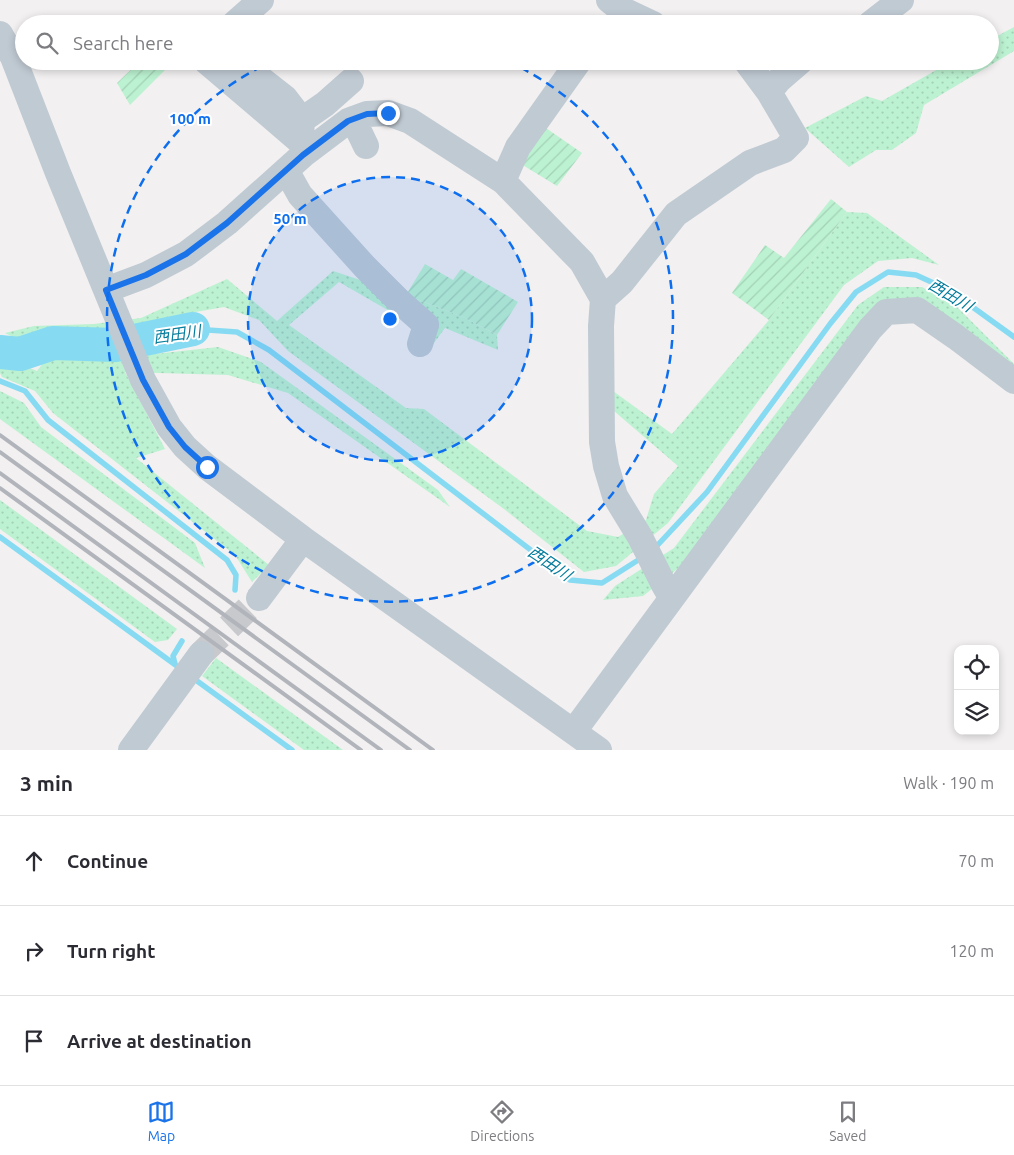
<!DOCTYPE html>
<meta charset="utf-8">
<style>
:root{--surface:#fff;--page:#f7f7f7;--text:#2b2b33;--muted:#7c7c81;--line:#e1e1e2;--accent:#1a73e8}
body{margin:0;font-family:Ubuntu,"Noto Sans JP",sans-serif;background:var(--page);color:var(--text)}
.controls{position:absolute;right:15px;bottom:15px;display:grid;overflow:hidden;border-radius:10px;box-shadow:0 2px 8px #0003}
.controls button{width:45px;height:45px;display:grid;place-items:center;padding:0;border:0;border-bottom:1px solid var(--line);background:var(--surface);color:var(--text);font:25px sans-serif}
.stop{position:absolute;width:15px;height:15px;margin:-11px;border:4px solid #1a73e8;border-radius:50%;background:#fff}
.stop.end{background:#1a73e8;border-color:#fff;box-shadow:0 1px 5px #0008}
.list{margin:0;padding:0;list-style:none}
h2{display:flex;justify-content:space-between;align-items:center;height:65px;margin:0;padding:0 20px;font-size:21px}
h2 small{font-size:16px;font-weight:400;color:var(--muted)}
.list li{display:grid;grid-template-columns:32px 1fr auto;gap:15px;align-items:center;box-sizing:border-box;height:90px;padding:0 20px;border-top:1px solid var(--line)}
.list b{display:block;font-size:19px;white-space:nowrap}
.list em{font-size:16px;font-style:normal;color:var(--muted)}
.icon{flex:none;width:28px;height:28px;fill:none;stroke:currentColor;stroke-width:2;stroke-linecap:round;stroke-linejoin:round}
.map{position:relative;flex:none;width:1014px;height:750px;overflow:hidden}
.search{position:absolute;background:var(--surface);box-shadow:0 2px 8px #0003;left:15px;right:15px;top:15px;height:55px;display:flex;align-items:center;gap:12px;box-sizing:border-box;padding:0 18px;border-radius:28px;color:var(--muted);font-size:19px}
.sheet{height:335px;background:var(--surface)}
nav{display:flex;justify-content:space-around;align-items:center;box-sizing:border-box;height:70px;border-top:1px solid var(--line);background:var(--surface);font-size:14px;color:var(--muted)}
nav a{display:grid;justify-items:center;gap:2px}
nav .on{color:var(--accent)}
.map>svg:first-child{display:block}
</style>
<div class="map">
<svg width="1014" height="750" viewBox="0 0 1014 750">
<defs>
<pattern id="grass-dots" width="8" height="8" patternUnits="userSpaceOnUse" patternTransform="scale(1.25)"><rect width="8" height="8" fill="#bcf2d1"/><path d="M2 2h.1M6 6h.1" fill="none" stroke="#a3d1b6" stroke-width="1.8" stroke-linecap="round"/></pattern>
<pattern id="garden-furrows" width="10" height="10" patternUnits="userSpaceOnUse" patternTransform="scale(1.25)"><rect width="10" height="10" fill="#bcf2d1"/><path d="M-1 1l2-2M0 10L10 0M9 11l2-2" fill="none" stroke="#a3d1b6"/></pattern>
</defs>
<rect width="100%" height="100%" fill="#f2f0f0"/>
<!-- grass -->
<path fill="url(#grass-dots)" d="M 1014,27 L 1014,51 L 924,105 L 916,133 L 892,150 L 876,150 L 849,167 L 805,128 L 866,96 L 882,101 L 952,61 L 990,61 L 990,40 Z
M 847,212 L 867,213 L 939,265 L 912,258 L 878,261 L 844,285 L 668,523 L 616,566 L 584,572 L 504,509 L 288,351 L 259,320 L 224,307 L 184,314 L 121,336 L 15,338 L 5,333 L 34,326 L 94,324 L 141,318 L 227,279 L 277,321 L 333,271 L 406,295 L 463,317 L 497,335 L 498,350 L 445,328 L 434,343 L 409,351 L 417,327 L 339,282 L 289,325 L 406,408 L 424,409 L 587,531 L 618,537 L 646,520 L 654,494 L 678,466 L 614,411 L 613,391 L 672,434 L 769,320 Z
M 884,287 L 922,287 L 955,305 L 1014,364 L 1014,369 L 907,298 L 681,566 L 643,596 L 603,600 L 615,586 L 674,548 L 858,305 Z
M 218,347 L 261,362 L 438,490 L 450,507 L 288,393 L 228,375 L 125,372 L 165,449 L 136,458 L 269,565 L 252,582 L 235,555 L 53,413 L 35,391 L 2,377 L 0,373 L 0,363 L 15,362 L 37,371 L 53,350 L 118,358 Z
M 0,391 L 24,403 L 41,427 L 195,543 L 205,568 L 0,419 Z
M 0,500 L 177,629 L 168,640 L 155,642 L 0,529 Z
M 216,658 L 343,750 L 304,750 L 202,676 Z"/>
<!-- garden -->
<path fill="url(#garden-furrows)" d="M 140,61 L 174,61 L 130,105 L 117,83 Z
M 543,126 L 582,153 L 557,186 L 521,164 Z
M 831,199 L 847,212 L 769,320 L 732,293 L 765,245 L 784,258 Z
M 425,264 L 453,280 L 461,269 L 518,302 L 497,335 L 463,317 L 406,295 Z"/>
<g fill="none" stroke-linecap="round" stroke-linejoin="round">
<!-- stream -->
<path stroke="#86dbf2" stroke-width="5.5" d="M 193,329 L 237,332 L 269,350 L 570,580 L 602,583 L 643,557
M 0,381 L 25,391 L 48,420 L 227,560 L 236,575 L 235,590
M 0,537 L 181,669
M 654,549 L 707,492 L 830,324 L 856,292 L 888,272 L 916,275 L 949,290 L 1014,337
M 175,664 L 173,656 L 182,641
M 193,678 L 292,750"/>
<!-- river -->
<path stroke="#86dbf2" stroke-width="34" d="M 0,352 L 20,354 L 53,343 L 115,345 L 193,329"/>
<!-- minor-tunnel -->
<path stroke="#c7c9cc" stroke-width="26" stroke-dasharray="26 13" stroke-linecap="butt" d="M 201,654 L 259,598"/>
<!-- minor -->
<path stroke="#c0cad3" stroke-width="26" d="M 609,0 L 619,8 L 653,24
M 234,24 L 261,0
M 870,24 L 901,0
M 0,34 L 13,57 L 58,173 L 143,380 L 169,427 L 185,447 L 207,467 L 303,539 L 599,750
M 206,61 L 302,143
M 238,61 L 285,98 L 302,120 L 301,136 L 303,154
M 769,92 L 779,80 L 801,61
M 353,119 L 366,146
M 302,120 L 325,104 L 351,81
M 286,170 L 300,195 L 365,267 L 399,301 L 426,325 L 420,344
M 503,181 L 518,147 L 579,61
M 106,290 L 146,275 L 186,254 L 227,223 L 303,155 L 348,121 L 367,114 L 388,113 L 410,121 L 503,181 L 582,262 L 603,299 L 601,326 L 602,442 L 606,466 L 615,496 L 640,537 L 664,585 L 671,597
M 603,299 L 622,282 L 676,214 L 750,163 L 784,150 L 796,138 L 769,92 L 746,61
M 259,598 L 303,539
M 574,731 L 870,329 L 886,312 L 917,310 L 956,337 L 1014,381
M 131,750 L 201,654"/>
<!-- rail -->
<path stroke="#b1b5bb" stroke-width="4" d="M 0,435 L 433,750
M 0,452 L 410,750
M 0,473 L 381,750
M 0,488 L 361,750"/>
</g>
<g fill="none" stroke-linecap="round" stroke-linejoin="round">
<!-- route -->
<path stroke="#1a73e8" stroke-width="6" d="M 207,467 L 185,447 L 169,427 L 143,380 L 106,290 L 146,275 L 186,254 L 227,223 L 303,155 L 348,121 L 367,114 L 388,113"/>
</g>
<!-- distance rings -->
<circle cx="390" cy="319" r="142" fill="#0d6fef" fill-opacity=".12"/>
<g fill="none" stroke="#0d6fef" stroke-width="2.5" stroke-dasharray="9 6">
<circle cx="390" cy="319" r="142"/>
<path d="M507 61A283 283 0 1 1 273 61"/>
</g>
<g text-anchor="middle" stroke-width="4" stroke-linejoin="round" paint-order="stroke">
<!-- water labels -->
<g font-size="16" font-style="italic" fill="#057c9c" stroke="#fff">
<text transform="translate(951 295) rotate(31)" y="6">西田川</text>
<text transform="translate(177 334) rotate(-8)" y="6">西田川</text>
<text transform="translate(550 563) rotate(34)" y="6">西田川</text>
</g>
</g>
<circle cx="390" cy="319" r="8" fill="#0d6fef" stroke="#fff" stroke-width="2.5"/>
<g font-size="15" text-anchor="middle" font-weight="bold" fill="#0d6fef" stroke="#fff" stroke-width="4" stroke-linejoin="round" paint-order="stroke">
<text x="190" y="124">100 m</text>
<text x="290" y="224">50 m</text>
</g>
</svg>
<div class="controls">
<button><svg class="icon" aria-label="locate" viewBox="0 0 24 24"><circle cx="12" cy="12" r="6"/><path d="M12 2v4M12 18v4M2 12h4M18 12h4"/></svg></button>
<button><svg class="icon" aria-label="layers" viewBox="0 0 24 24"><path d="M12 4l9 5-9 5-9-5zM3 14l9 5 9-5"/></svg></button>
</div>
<div class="stop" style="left:207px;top:467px"></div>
<div class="stop end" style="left:388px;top:113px"></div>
<div class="search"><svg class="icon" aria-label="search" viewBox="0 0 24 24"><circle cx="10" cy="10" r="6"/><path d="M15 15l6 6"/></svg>Search here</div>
</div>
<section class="sheet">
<h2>3 min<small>Walk · 190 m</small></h2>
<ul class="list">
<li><svg class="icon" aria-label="ahead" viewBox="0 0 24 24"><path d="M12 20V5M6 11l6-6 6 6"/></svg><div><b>Continue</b></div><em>70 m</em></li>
<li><svg class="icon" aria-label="right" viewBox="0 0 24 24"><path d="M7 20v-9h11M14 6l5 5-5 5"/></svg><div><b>Turn right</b></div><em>120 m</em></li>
<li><svg class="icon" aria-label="arrive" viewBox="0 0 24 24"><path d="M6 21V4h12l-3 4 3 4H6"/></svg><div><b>Arrive at destination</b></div></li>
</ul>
</section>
<nav>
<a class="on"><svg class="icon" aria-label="map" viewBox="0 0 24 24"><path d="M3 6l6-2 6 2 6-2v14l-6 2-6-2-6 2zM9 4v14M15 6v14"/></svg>Map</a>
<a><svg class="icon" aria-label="directions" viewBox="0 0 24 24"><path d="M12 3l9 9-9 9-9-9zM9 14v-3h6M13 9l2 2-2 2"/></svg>Directions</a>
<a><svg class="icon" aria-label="saved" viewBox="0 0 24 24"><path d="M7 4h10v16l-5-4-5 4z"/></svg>Saved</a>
</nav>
